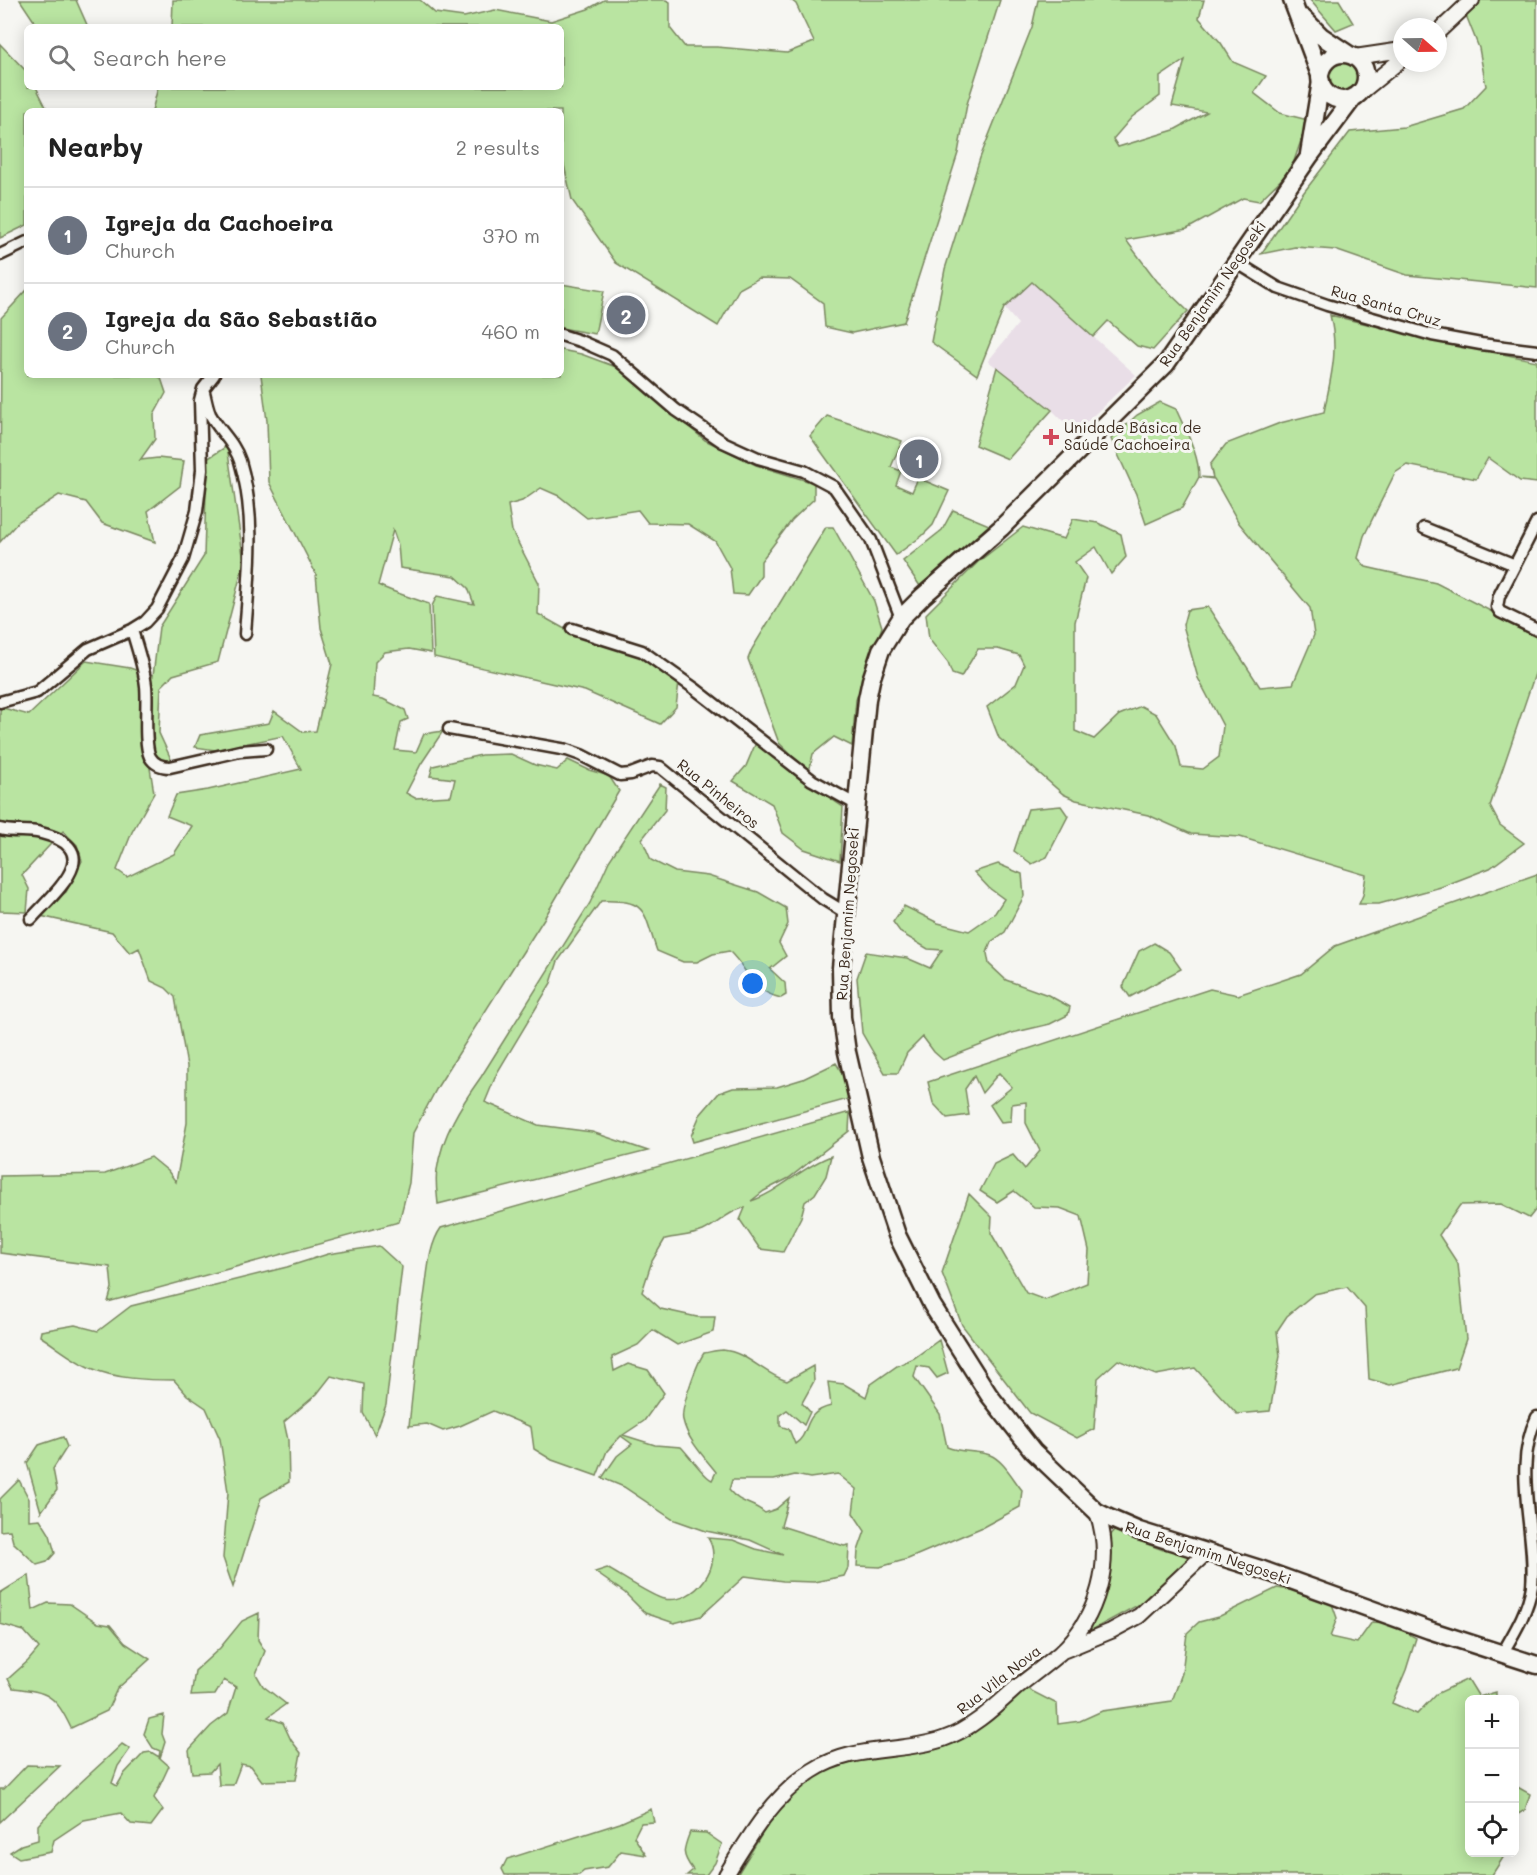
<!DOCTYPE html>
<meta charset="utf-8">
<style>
:root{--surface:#fff;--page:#f6f6f6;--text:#222;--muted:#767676;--line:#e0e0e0;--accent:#d1495b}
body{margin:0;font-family:Mali,sans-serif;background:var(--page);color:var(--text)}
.controls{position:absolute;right:18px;bottom:18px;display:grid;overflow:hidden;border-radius:9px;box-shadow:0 3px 15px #0003}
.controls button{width:54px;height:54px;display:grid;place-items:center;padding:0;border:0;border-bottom:2px solid var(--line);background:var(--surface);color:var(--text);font:30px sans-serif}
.compass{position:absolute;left:1393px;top:18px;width:54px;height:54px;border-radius:50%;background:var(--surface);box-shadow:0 3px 15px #0003;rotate:110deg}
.you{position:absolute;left:753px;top:984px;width:21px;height:21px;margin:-15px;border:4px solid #fff;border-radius:50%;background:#1a73e8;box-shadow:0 0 0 9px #1a73e833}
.badge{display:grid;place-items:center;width:39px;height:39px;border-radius:50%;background:var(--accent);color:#fff;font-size:20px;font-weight:700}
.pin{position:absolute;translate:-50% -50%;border:3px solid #fff;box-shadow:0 2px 6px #0006}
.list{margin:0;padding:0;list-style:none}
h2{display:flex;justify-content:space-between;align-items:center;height:78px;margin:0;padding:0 24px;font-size:26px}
h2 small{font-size:20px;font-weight:400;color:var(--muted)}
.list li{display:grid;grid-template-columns:39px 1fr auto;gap:18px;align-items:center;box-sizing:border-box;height:96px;padding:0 24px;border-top:2px solid var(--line)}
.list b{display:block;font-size:22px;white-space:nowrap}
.list p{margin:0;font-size:20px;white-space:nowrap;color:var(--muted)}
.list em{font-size:20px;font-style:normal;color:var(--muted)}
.icon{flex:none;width:33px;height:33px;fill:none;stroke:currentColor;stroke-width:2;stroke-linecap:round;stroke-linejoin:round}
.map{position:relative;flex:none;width:1537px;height:1875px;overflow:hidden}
.search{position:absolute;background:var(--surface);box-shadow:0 3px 15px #0003;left:24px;top:24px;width:540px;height:66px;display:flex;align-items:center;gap:15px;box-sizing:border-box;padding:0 21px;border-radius:9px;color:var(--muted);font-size:22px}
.panel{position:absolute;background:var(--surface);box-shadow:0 3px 15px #0003;left:24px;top:108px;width:540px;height:270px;border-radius:9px}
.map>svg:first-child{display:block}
</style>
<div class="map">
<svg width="1537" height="1875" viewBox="0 0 1537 1875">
<rect width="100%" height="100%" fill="#f6f6f2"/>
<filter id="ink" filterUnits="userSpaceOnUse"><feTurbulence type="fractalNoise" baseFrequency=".0167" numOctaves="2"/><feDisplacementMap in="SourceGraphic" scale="12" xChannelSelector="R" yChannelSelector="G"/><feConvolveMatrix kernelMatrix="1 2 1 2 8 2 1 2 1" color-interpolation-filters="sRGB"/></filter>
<g filter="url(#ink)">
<!-- built -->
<path fill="#e9dee7" d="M 1032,282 L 1136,375 L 1075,433 L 1052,410 L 988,361 L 1018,324 L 1004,308 Z"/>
<!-- green -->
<path fill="#b9e4a1" stroke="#7a8760" stroke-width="1.5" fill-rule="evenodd" d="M 20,0 L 76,0 L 88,27 L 38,27 Z
M 173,0 L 420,0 L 435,13 L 464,17 L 495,10 L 551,21 L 588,9 L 604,0 L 666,0 L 670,2 L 670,28 L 685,47 L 717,47 L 787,53 L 814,42 L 796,4 L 791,0 L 1000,0 L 967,104 L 958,153 L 904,322 L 852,333 L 825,327 L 823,303 L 790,279 L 759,278 L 739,289 L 718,326 L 616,263 L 572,200 L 561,152 L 561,111 L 152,111 L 158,87 L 561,87 L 561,27 L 172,27 Z
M 1038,0 L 1204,0 L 1199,18 L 1221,43 L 1233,62 L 1266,76 L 1254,93 L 1280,113 L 1308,120 L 1291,170 L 1259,201 L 1243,198 L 1187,229 L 1126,240 L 1157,281 L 1188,311 L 1153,350 L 1137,346 L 1108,321 L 1093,337 L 1032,282 L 1004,308 L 977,375 L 931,342 L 945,269 L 980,158 L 1032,27 ZM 1185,60 L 1172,106 L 1207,112 L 1174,130 L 1118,147 L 1113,139 L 1132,117 L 1160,96 L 1160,77 Z
M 1310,0 L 1339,0 L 1353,23 L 1336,30 Z
M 1460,0 L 1537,0 L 1537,288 L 1407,275 L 1335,250 L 1295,247 L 1261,254 L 1301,196 L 1350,132 L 1404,127 L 1464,109 L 1486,86 L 1479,48 Z
M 0,44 L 27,72 L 27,87 L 36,87 L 48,111 L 27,111 L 27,225 L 0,238 Z
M1327 77a15 15 0 1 1 30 0a15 15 0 1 1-30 0Z
M 561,284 L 604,291 L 595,334 L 561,328 Z
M 27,290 L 27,375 L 155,375 L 161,378 L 166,393 L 154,415 L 155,439 L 140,460 L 158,458 L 184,461 L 180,486 L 148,511 L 155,542 L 102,523 L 86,502 L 59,495 L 19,521 L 0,542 L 1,318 Z
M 1330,315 L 1424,338 L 1537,361 L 1537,483 L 1520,481 L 1488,458 L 1476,479 L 1407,465 L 1395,473 L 1364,536 L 1358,558 L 1366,567 L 1436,583 L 1537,635 L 1537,668 L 1490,806 L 1500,825 L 1524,843 L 1490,868 L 1441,887 L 1379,904 L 1359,904 L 1363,895 L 1366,875 L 1240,837 L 1191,834 L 1148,815 L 1076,800 L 1063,794 L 999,738 L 987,707 L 1016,684 L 1024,665 L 1019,655 L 998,649 L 978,649 L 961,677 L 952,674 L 948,663 L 929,639 L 926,614 L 978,562 L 1023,527 L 1064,539 L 1073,519 L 1098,523 L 1121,534 L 1126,557 L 1111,574 L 1096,547 L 1075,562 L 1086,578 L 1075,622 L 1075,731 L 1094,739 L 1119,715 L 1141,706 L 1156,714 L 1176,746 L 1181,767 L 1203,769 L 1219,757 L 1223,726 L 1198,678 L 1183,625 L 1187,610 L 1208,607 L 1260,687 L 1293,684 L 1314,635 L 1310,608 L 1239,523 L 1214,479 L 1199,477 L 1182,508 L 1146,524 L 1136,494 L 1111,439 L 1137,415 L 1160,402 L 1176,409 C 1185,430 1199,453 1199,477 L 1213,478 L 1210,465 L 1226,444 L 1280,423 L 1324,412 C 1331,376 1339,351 1330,315 Z
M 561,350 L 581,354 L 616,367 L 705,440 L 756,465 L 814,483 L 814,499 L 792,520 L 761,561 L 761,576 L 748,595 L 733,594 L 730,568 L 715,541 L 688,524 L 648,523 L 638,510 L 587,518 L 559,496 L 541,488 L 522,501 L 508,505 L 512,531 L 539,583 L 538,614 L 563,628 L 629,650 L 679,682 L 676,707 L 660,724 L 585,691 L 434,657 L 432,606 L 437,596 L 474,604 L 468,588 L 455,576 L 400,568 L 398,545 L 393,530 L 378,585 C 394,593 411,597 429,604 L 431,653 L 409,649 L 385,652 L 375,662 L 373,697 L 383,699 L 405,710 L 408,719 L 401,722 L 395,750 L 416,752 L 424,734 L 443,731 L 421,764 L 406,793 L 415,798 L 451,796 L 455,779 L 430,776 L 433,766 L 481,755 L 511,754 L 535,765 L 557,770 L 568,760 L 589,770 L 609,776 L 619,791 L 545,917 L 438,1086 L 413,1133 L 409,1183 L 399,1222 L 108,1302 L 112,1288 L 110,1267 L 0,1253 L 0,1176 L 105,1174 L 151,1157 L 168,1171 L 176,1182 L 187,1123 L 187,1066 L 175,997 L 166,988 L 151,981 L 139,948 L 130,953 L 112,932 L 36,915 L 66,892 L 82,861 L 77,845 L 63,831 L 22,875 L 29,889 L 27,912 L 0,911 L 0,709 L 3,708 L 29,715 L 86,661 L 130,668 L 153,676 L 159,627 L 204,556 L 207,459 L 227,446 L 244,562 L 218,662 L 173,675 L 161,687 L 159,733 L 171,759 L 150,768 L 154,793 L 132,832 L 117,870 L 127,877 L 174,854 L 192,826 L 167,816 L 176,795 L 208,790 L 301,769 L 283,736 L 215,750 L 195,747 L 200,735 L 269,723 L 274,711 L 303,732 L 316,731 L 332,664 L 321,628 L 316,574 L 269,482 L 267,421 L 261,375 L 561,375 Z
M 997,367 L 1052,410 L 1008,459 L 975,445 Z
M 827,416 L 902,441 L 891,467 L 901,471 L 896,485 L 912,492 L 918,478 L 949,491 L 933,525 L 922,536 L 896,555 L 810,436 Z
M 953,510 L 989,525 L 920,586 L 903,561 L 942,530 Z
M 826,527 L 833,527 L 874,601 L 882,627 L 856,700 L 852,746 L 834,737 L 813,754 L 809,772 L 779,743 L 748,659 L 752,649 Z
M 757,740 L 796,775 L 843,807 L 840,861 L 804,849 L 783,833 L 772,804 L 733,781 L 746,766 Z
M 660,784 L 666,787 L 665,810 L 642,839 L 651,860 L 675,872 L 708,876 L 758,892 L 786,908 L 788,924 L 779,943 L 786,956 L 770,969 L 785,983 L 786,995 L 781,998 C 749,990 750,971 729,951 L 713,954 L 697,962 L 683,962 L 657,951 C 643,912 649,899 601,901 L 558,961 L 551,983 L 497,1073 L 485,1102 L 538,1125 L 592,1132 L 648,1151 L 438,1204 C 437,1193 435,1181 437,1170 C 442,1135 461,1105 481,1077 L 590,903 L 609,861 Z
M 1061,806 L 1068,816 L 1047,857 L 1032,864 L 1014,851 L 1028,809 Z
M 998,864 L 1022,874 L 1024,896 L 1005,932 L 991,942 L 987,953 L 989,964 L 1006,980 L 1048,995 L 1070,1007 L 1068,1015 L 1050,1024 L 1012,1033 L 943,1060 L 934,1052 L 923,1037 L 907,1053 L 898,1073 L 885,1073 L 862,1033 L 857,978 L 866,952 L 907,958 L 930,968 L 942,950 L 928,949 L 901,933 L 893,922 L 904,906 L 938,923 L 969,931 L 995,913 L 1004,899 L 989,888 L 974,872 Z
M 1537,874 L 1537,1208 L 1529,1218 L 1501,1204 L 1460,1205 L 1439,1235 L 1458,1264 L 1466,1339 L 1456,1368 L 1390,1385 L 1369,1379 L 1365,1308 L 1347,1287 L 1314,1294 L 1287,1316 L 1277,1331 L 1280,1356 L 1270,1411 L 1237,1414 L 1195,1368 L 1156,1375 L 1118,1360 L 1098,1378 L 1094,1429 L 1077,1438 L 1030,1413 L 962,1325 L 942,1273 L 969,1194 L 992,1217 L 991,1233 L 1026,1293 L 1045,1300 L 1087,1283 L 1089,1250 L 1081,1216 L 1060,1208 L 1034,1207 L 1014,1191 L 997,1202 L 980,1191 L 994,1164 L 1013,1155 L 1025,1169 L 1040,1151 L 1026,1123 L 1026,1102 L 1012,1104 L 1011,1121 L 1001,1122 L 990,1105 L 1012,1087 L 999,1073 L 982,1093 L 974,1076 L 965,1089 L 969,1115 L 947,1118 L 933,1103 L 928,1082 L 1210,989 L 1238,995 L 1301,974 L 1335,946 Z
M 1154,943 L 1169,952 L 1181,969 L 1130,997 L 1123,987 L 1139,951 Z
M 836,1063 L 847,1081 L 848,1099 L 693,1142 L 691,1136 L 700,1115 L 719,1093 L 733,1088 L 777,1087 L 803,1079 Z
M 850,1112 L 849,1131 L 789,1178 L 764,1191 L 751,1201 C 779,1192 803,1166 831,1156 L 826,1176 L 815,1194 L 805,1202 L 801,1217 L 783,1252 L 760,1249 L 740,1220 L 745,1208 C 730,1210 716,1225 703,1231 C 691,1236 677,1236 665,1239 L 652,1261 L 642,1292 L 661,1309 L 697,1317 L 715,1317 L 713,1332 L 677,1345 L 653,1330 L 638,1345 L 612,1357 L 614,1371 L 628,1364 L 648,1370 L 664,1393 L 644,1421 L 623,1435 L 655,1445 L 681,1447 C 689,1455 705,1478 712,1480 L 716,1472 C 704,1457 687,1439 683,1420 C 680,1409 697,1363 704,1353 C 710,1352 717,1350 723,1350 C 747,1352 765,1375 787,1381 L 813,1366 L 814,1381 L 802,1403 L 810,1412 L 804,1425 L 787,1410 L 780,1415 L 780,1426 L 789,1429 L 795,1444 C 812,1433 801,1413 831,1406 L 828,1382 L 844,1384 L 866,1397 L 870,1385 L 897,1366 L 914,1358 L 939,1340 L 948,1373 L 937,1378 L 929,1368 L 917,1366 L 914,1377 L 940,1414 L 947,1447 C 961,1453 977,1450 990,1455 C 1003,1460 1013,1479 1022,1490 L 1020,1507 L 983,1527 L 908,1559 L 880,1567 L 857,1566 L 858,1551 L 865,1531 L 853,1513 L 856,1489 L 838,1474 L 810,1478 L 795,1475 L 774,1480 L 732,1480 L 729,1490 C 741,1505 751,1501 765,1513 L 776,1509 L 789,1498 L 781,1526 L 844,1546 L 849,1545 L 848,1568 L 844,1576 L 814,1582 L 783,1581 L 745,1576 L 701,1616 L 674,1623 L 645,1613 L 625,1593 L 595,1572 L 607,1568 C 618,1574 654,1598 664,1599 C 695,1605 725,1564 708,1538 L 733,1540 L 756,1549 L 783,1555 L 750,1540 L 706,1531 L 672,1519 L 624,1487 L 602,1478 L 617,1456 L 632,1444 L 621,1436 L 607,1451 L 597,1476 L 552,1460 L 534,1449 L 531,1427 L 493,1411 L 460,1426 L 443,1431 L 427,1424 L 409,1426 C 414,1380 418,1335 425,1291 C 428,1270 429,1245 441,1228 Z
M 379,1246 L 402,1267 L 386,1405 L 375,1435 L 363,1413 L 364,1384 L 331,1376 L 317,1394 L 284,1422 L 288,1440 L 289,1482 L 261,1498 L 233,1587 L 223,1558 L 228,1492 L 220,1439 L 206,1408 L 187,1395 L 174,1380 C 147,1380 115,1379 91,1368 C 73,1361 56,1346 40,1336 L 41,1331 L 75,1325 L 98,1331 L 131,1306 L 287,1267 L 328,1254 Z
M 63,1437 L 67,1447 L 53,1469 L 57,1490 L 41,1512 L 27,1463 L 39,1445 Z
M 19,1480 L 29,1499 L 29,1520 L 40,1519 L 50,1535 L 55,1553 L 47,1562 L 37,1565 L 13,1542 L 10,1530 L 0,1531 L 0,1499 Z
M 1120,1529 L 1147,1544 L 1163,1550 L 1173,1547 L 1194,1554 L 1138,1605 L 1090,1631 L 1107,1585 L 1110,1536 L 1114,1531 Z
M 29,1575 L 33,1610 L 48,1603 L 70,1604 L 98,1623 L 110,1625 L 125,1643 L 150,1659 L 117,1689 L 107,1711 L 71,1728 C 55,1695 49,1692 13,1688 L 8,1679 L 28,1661 L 39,1648 L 24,1631 L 0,1624 L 0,1593 Z
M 1277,1588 L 1316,1594 L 1332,1604 L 1337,1618 L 1330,1637 L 1357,1643 L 1372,1622 L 1390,1623 L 1416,1638 L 1406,1670 L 1392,1703 L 1417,1714 L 1436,1694 L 1468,1679 L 1479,1697 L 1496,1692 L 1496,1699 L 1470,1700 L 1470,1852 L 1506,1853 L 1492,1875 L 737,1875 L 770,1821 L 800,1789 L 834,1764 L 938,1747 L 1024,1687 L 1057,1704 L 1058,1724 L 1080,1721 L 1102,1711 L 1172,1701 L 1182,1673 L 1187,1633 L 1199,1622 L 1218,1617 Z
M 259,1613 L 258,1640 L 265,1651 L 256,1674 L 263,1686 L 286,1704 L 268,1717 L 283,1723 L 291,1740 L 301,1753 L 296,1780 L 262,1781 L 251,1766 L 241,1764 L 233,1785 L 219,1785 L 217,1764 L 210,1772 L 192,1773 L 189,1750 L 211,1726 L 228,1713 L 236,1687 L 224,1680 L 215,1695 L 191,1696 L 195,1671 L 220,1648 L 242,1621 Z
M 164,1715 L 162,1734 L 165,1742 L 160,1758 L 169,1766 L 154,1798 L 163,1810 L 151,1826 L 131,1824 L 121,1813 L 84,1820 L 54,1840 L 51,1852 L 19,1858 L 10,1852 L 21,1845 L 38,1840 L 38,1825 C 64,1796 94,1771 122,1744 L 130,1749 L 118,1766 L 112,1783 L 117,1786 L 124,1774 L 144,1753 L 151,1752 L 159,1757 L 160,1751 L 153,1748 L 144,1734 L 149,1719 Z
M 27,1765 L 60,1766 L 0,1822 L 0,1789 L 4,1789 Z
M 1514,1785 L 1530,1794 L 1525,1810 L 1515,1816 Z
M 651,1809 L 654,1822 L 641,1823 L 634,1837 L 646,1855 L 621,1851 L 608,1867 L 584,1871 L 579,1875 L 505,1875 L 502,1869 L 507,1859 L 620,1823 Z
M 690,1832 L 706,1833 L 722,1844 L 715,1863 L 706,1875 L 687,1875 L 693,1870 C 681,1854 683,1850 690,1832 Z"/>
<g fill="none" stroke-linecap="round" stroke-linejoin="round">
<!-- minor casing -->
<g stroke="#3b2a1e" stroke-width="15">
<path id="minor" d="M 0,255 L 27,242
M 1236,262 L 1278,288 L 1327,305 L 1432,335 L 1481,344 L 1537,351
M 561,335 L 580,341 L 612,355 L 676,410 L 723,442 L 758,458 L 804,471 L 834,487 L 871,540 L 901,618
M 204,392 C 206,400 207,407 210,414 C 219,431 234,442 240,461 C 257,518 249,576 245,634
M 1537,522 L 1499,596 L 1497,607 L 1500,612 L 1537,630
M 1424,528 L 1515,565
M 572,629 L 642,651 L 694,688 L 812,780 L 857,805
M 132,630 C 137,648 144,667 146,686 C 148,704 143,742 150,757 C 154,764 162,767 170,767 L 240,751 L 266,749
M 0,702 L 37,692 L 88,649 L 132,630 L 145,622 L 157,609 L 183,559 L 197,511 L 202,470 L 200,400 L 203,389 L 214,375
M 449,729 L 567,750 L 581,755 L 620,775 L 631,774 L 652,766 L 660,767 L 823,899 L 846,913
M 0,829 C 14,833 28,829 41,833 C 108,850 55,892 31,919
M 1502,1654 C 1514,1633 1528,1611 1532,1586 C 1537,1531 1511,1469 1537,1417"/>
</g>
<!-- tertiary casing -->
<g stroke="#3b2a1e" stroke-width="18">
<path id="tertiary" d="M 1438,32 L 1472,0
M 1355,57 L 1402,50
M 1360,93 L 1402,59
M 1065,1650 L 1111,1631 L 1139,1616 L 1207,1552
M 726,1875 C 749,1837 774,1795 812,1771 C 854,1744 899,1754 943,1739 C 972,1729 995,1707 1017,1687 C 1031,1676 1046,1665 1060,1653 C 1098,1618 1114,1561 1097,1512"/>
</g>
<!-- secondary casing -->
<g stroke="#3b2a1e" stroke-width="21">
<path id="secondary" d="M 1292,0 L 1320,75
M 1303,18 L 1321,36 L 1348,54
M1320 77a23 23 0 1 1 46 0a23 23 0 1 1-46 0Z
M 1354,97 L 1309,157 L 1166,364 L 1001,528 L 923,596 L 901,618 L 881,650 L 871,680 L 867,699 L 841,968 L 842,1017 L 847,1052 L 871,1157 L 897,1235 L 932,1305 L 989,1395 L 1033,1451 L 1097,1512 L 1109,1518 L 1139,1531 L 1263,1570 L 1429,1630 L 1537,1665
M 1309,154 L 1321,81"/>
</g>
<!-- minor -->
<use href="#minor" stroke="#f6f6f2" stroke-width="10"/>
<!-- tertiary -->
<use href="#tertiary" stroke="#f6f6f2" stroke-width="14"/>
<!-- secondary -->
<use href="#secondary" stroke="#f6f6f2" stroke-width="16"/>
</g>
</g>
<!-- markers -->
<path fill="#d1495b" stroke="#f6f6f2" stroke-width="2" d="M1048 428h6v6h6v6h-6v6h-6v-6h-6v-6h6z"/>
<g text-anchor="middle" stroke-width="6" stroke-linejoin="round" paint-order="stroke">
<!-- street labels -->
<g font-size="15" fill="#3b2a1e" stroke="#f6f6f2">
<text transform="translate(1213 294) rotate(-55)" y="5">Rua Benjamim Negoseki</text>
<text transform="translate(1386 306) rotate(16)" y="5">Rua Santa Cruz</text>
<text transform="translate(718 794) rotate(39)" y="5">Rua Pinheiros</text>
<text transform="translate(848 914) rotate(-86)" y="5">Rua Benjamim Negoseki</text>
<text transform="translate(1208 1553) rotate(18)" y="5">Rua Benjamim Negoseki</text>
<text transform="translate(999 1680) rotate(-38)" y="5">Rua Vila Nova</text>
</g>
<!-- poi labels -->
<g font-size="15" fill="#3b2a1e" stroke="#f6f6f2" text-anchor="start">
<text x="1064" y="433">Unidade Básica de<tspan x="1064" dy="17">Saúde Cachoeira</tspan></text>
</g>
</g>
</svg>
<div class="controls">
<button>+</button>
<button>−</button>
<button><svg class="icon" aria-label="locate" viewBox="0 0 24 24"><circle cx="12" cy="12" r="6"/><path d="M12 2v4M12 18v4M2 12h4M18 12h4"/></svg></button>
</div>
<svg class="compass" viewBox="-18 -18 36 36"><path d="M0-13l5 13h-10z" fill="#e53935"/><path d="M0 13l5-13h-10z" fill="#767676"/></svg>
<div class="you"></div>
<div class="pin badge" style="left:919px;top:459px;background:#6b7280">1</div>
<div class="pin badge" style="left:626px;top:315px;background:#6b7280">2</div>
<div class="search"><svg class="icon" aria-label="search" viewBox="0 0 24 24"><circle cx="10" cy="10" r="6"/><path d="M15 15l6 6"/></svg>Search here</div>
<section class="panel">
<h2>Nearby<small>2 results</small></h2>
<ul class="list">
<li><span class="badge" style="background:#6b7280">1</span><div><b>Igreja da Cachoeira</b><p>Church</p></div><em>370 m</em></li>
<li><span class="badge" style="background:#6b7280">2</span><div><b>Igreja da São Sebastião</b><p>Church</p></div><em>460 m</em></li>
</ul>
</section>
</div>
